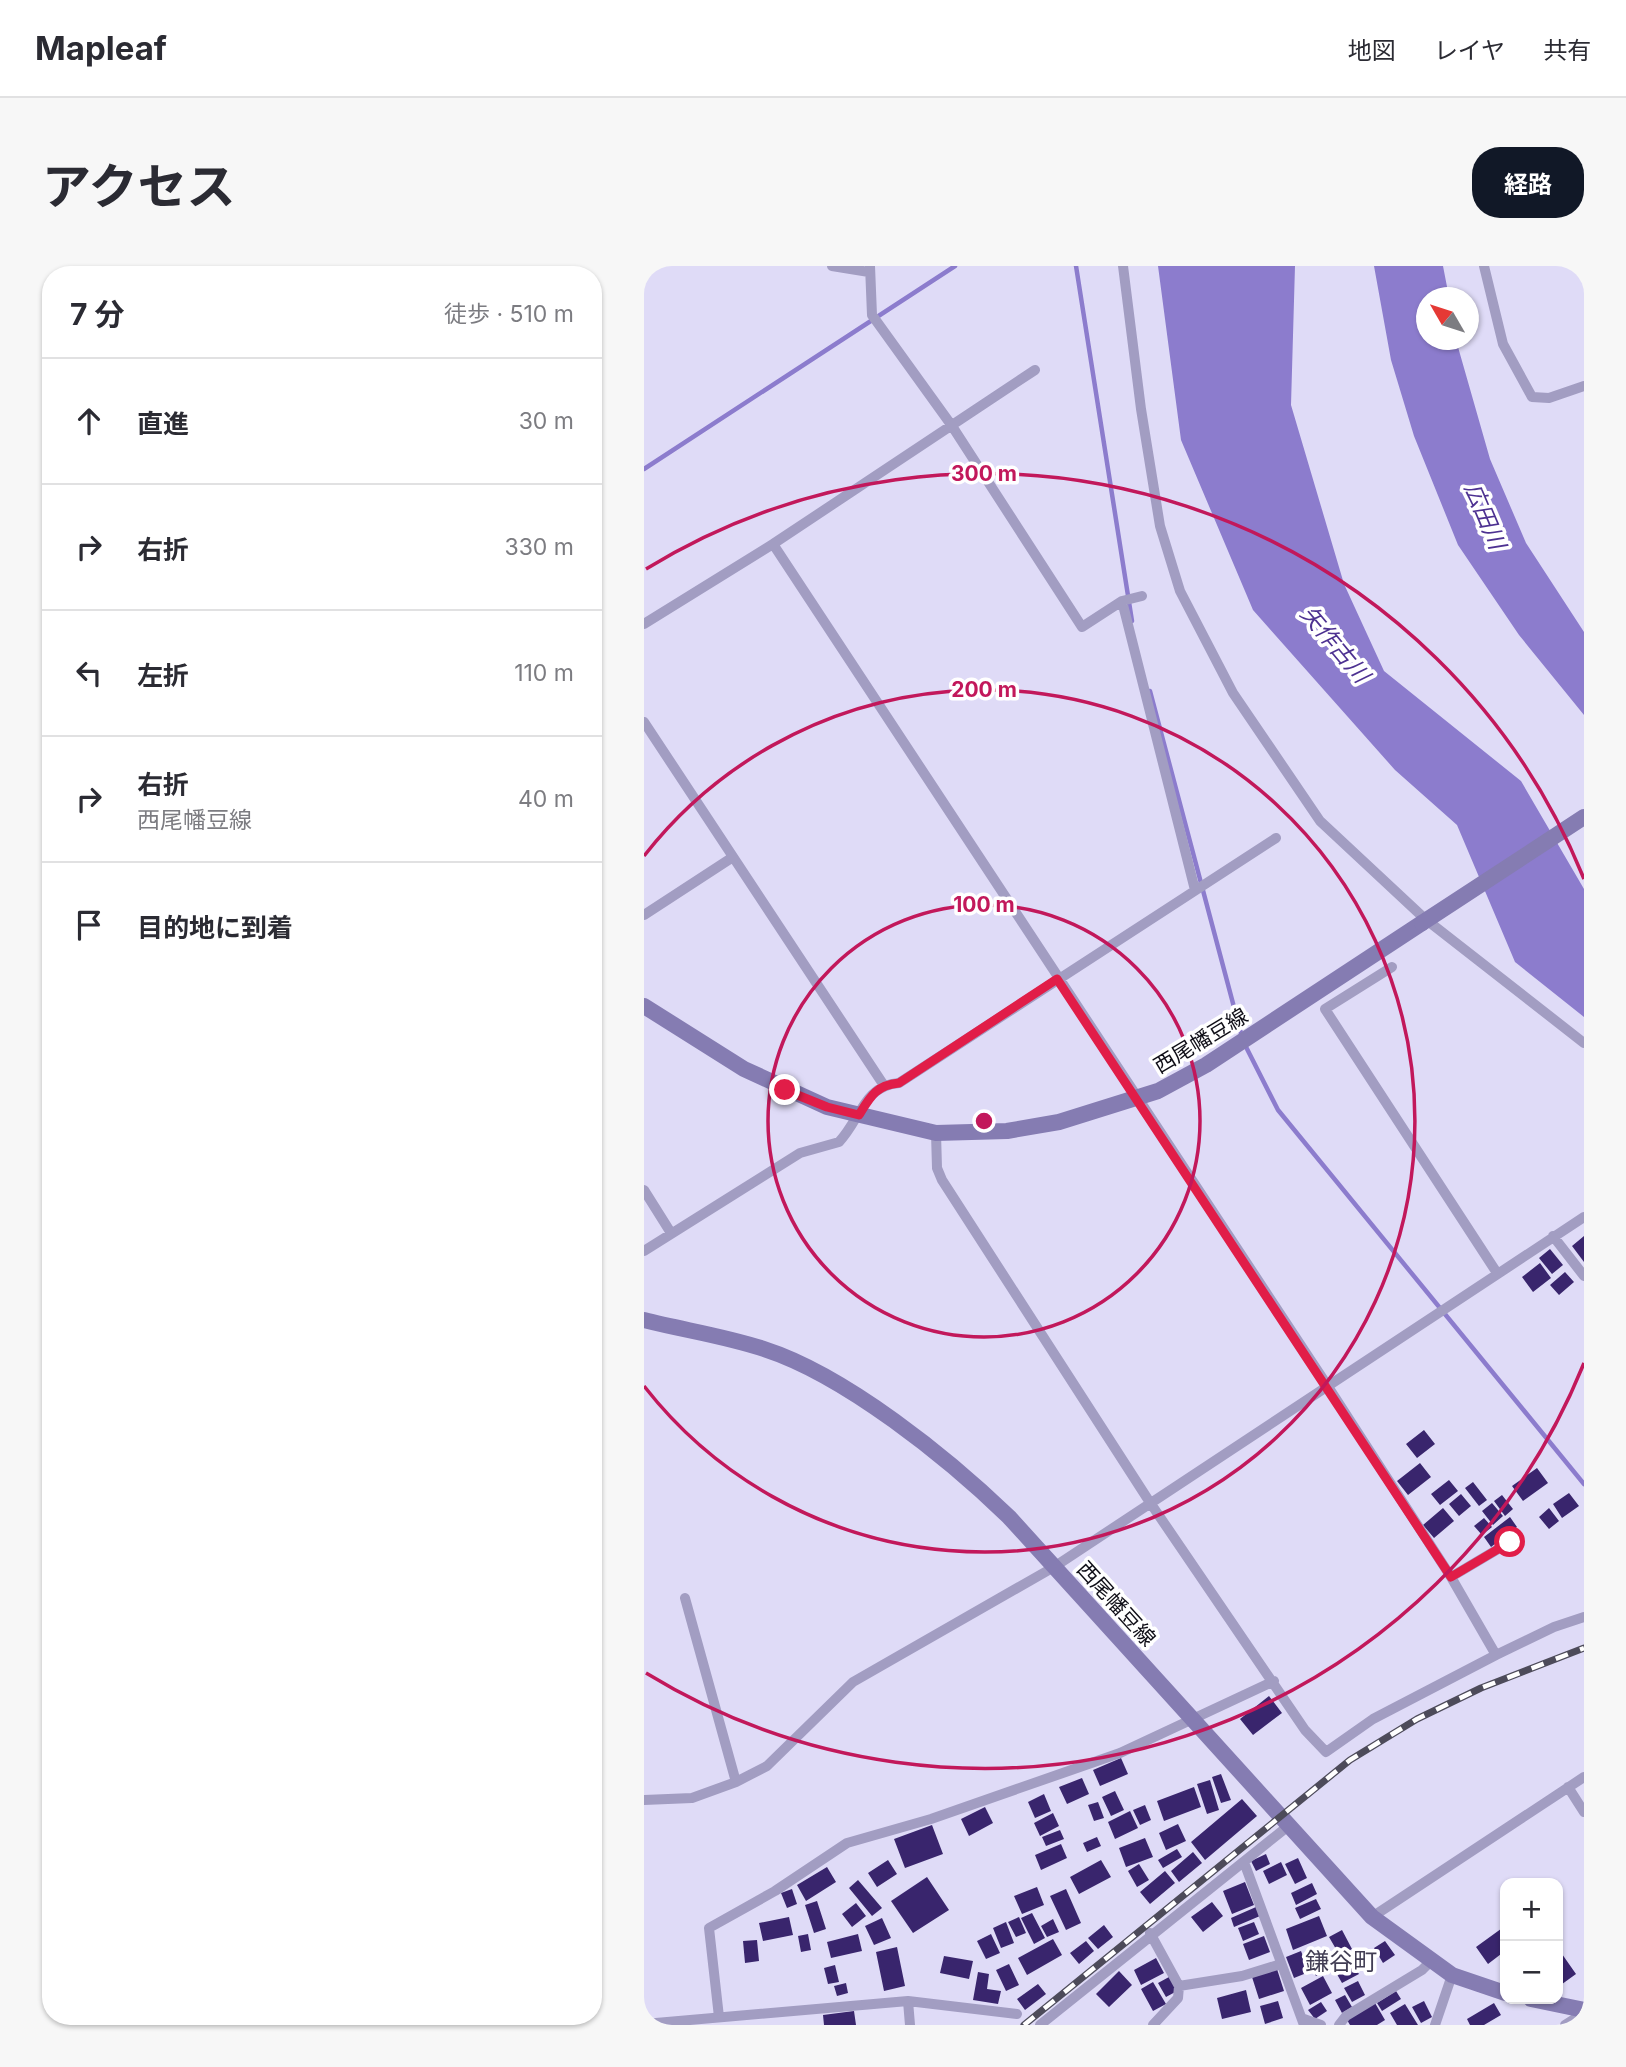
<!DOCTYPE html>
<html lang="ja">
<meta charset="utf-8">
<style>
:root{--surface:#fff;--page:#f7f7f7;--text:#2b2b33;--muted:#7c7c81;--line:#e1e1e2;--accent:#111827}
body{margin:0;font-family:Inter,"Noto Sans JP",sans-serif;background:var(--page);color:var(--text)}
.controls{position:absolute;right:21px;bottom:21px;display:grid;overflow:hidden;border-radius:14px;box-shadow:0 2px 5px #0004}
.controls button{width:63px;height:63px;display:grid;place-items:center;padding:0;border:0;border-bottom:2px solid var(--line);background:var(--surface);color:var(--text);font:35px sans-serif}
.compass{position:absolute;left:772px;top:21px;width:63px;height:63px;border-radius:50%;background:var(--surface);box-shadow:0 2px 5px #0004;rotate:309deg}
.stop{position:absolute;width:21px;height:21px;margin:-16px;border:5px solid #e11d48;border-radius:50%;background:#fff}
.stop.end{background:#e11d48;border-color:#fff;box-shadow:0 2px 7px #0008}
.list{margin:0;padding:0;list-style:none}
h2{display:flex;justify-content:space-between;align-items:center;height:91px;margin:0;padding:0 28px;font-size:30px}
h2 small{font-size:23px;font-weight:400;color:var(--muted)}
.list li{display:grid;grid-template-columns:46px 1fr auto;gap:21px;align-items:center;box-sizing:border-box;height:126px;padding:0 28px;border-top:2px solid var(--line)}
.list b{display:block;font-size:26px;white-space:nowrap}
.list p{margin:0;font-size:23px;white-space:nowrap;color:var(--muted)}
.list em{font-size:23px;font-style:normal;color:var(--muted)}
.icon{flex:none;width:38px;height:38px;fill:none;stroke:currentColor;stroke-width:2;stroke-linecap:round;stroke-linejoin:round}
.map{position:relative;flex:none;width:940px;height:1759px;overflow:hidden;border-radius:28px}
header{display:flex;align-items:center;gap:42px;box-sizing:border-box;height:98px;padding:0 35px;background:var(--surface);border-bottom:2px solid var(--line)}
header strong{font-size:33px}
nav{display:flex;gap:38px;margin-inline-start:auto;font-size:24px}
.intro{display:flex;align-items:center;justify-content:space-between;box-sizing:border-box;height:168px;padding:0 42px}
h1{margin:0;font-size:49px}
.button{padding:18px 32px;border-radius:28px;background:var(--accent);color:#fff;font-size:24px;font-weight:700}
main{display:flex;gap:42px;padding:0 42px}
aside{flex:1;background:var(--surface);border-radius:28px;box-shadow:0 2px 5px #0004}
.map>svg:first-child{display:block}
</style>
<header>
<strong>Mapleaf</strong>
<nav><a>地図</a><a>レイヤ</a><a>共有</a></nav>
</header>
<div class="intro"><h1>アクセス</h1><a class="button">経路</a></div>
<main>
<aside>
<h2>7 分<small>徒歩 · 510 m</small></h2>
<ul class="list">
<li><svg class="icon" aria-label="ahead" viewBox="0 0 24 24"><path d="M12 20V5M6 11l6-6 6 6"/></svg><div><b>直進</b></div><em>30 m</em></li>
<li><svg class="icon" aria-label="right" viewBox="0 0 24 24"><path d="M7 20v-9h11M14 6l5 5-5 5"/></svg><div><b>右折</b></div><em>330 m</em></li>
<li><svg class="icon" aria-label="left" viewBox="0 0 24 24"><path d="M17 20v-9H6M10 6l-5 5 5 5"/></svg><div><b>左折</b></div><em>110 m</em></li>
<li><svg class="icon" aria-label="right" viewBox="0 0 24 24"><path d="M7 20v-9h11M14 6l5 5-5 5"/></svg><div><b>右折</b><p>西尾幡豆線</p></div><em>40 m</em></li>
<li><svg class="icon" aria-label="arrive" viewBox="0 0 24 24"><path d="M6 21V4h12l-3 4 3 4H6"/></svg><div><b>目的地に到着</b></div></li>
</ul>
</aside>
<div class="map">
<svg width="940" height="1759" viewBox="0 0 940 1759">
<rect width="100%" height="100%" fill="#dfdbf7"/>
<!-- water -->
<path fill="#8c7ccd" d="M 514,0 L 651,0 L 647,139 L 700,318 L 740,405 L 877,515 L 940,623 L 940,751 L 871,696 L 813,559 L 751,504 L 609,344 L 537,174 Z
M 730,0 L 799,0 L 805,31 L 782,32 L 782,74 L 812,74 L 846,193 L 882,277 L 940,366 L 940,449 L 875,369 L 814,279 L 770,170 L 747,94 Z"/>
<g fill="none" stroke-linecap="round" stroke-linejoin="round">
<!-- stream -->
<path stroke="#8c7ccd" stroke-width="4.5" d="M 432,0 L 488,355
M 0,203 L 311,0
M 506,425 L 599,775 L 634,844 L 940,1218"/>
</g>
<!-- building -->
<path fill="#39256d" d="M 940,970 L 940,996 L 928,980 Z
M 906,983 L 919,999 L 908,1008 L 895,992 Z
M 896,997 L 907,1012 L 889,1026 L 878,1011 Z
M 921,1006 L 930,1016 L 915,1029 L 906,1019 Z
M 780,1164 L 791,1178 L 773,1192 L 762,1178 Z
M 776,1197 L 787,1211 L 764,1229 L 753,1215 Z
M 893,1202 L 904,1217 L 879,1235 L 868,1220 Z
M 805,1214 L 814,1225 L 796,1239 L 787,1228 Z
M 829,1216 L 843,1234 L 835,1240 L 821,1222 Z
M 925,1227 L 935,1240 L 918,1252 L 909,1238 Z
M 817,1228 L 827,1240 L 815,1250 L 805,1238 Z
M 858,1229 L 869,1243 L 861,1250 L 850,1235 Z
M 848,1237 L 859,1250 L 849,1259 L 838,1245 Z
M 799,1242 L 810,1255 L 790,1272 L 779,1259 Z
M 905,1242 L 915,1255 L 905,1263 L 895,1251 Z
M 866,1251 L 873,1261 L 847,1281 L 840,1271 Z
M 840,1252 L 848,1261 L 838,1269 L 830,1260 Z
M 625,1430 L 638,1447 L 609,1469 L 596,1453 Z
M 477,1492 L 484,1508 L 456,1520 L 449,1504 Z
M 577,1508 L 587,1534 L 577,1537 L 568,1511 Z
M 438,1512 L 445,1528 L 423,1538 L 415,1521 Z
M 566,1514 L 575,1544 L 563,1548 L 553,1518 Z
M 550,1521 L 557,1541 L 520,1555 L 513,1535 Z
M 471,1525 L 480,1544 L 467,1550 L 458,1531 Z
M 400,1528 L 407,1545 L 391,1552 L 384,1536 Z
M 598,1533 L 613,1550 L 561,1594 L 547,1576 Z
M 454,1536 L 460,1552 L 450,1555 L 444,1539 Z
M 501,1539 L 507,1554 L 496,1559 L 489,1544 Z
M 341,1541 L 349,1557 L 325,1570 L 317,1553 Z
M 486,1545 L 494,1562 L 471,1573 L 464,1556 Z
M 409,1547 L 415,1560 L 396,1570 L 390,1557 Z
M 534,1558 L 542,1575 L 522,1584 L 515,1567 Z
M 288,1559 L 299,1588 L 261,1602 L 250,1573 Z
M 416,1564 L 420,1573 L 402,1580 L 398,1571 Z
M 453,1571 L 457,1580 L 443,1586 L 439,1577 Z
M 501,1572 L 509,1591 L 482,1601 L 475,1582 Z
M 417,1578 L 423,1592 L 397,1604 L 391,1589 Z
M 533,1583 L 538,1591 L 519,1602 L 514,1594 Z
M 549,1586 L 558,1597 L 535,1616 L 527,1605 Z
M 622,1588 L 626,1598 L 612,1605 L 607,1595 Z
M 654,1592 L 663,1612 L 651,1618 L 641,1598 Z
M 244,1594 L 253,1608 L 233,1621 L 224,1607 Z
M 457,1594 L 467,1611 L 435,1628 L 426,1611 Z
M 637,1596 L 643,1609 L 625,1618 L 619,1605 Z
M 495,1598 L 505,1614 L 493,1621 L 484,1605 Z
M 183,1601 L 192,1616 L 162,1635 L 153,1619 Z
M 521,1605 L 531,1617 L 506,1638 L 496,1626 Z
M 283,1611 L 305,1644 L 269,1667 L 247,1635 Z
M 214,1614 L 238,1642 L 228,1650 L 205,1622 Z
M 601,1616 L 610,1639 L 588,1648 L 579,1625 Z
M 668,1617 L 673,1628 L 652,1639 L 647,1627 Z
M 393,1621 L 400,1639 L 378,1648 L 370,1630 Z
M 148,1623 L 153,1638 L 143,1642 L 137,1627 Z
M 422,1623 L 437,1657 L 422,1664 L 406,1630 Z
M 672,1633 L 677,1643 L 656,1653 L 651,1642 Z
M 173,1635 L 182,1663 L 170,1667 L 161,1639 Z
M 568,1636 L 579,1650 L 559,1666 L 547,1651 Z
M 212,1637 L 222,1650 L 208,1661 L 198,1648 Z
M 612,1641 L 616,1650 L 590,1661 L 587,1652 Z
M 388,1647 L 401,1672 L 390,1678 L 377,1652 Z
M 675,1650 L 683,1670 L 649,1684 L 642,1663 Z
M 145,1651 L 149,1669 L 119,1675 L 115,1657 Z
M 375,1651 L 382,1667 L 372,1671 L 364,1656 Z
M 238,1652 L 247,1672 L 230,1679 L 221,1660 Z
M 409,1653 L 415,1666 L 403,1671 L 397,1660 Z
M 362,1656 L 370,1677 L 357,1682 L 349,1662 Z
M 610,1656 L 615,1668 L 599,1675 L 594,1662 Z
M 460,1659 L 469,1671 L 454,1683 L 444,1672 Z
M 861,1660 L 861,1685 L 844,1698 L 832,1681 Z
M 698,1664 L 708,1683 L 696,1690 L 685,1671 Z
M 164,1668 L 167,1684 L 157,1686 L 154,1670 Z
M 214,1668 L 218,1685 L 187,1692 L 183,1676 Z
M 347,1668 L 356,1687 L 342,1693 L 333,1675 Z
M 620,1670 L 626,1686 L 605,1694 L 599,1678 Z
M 409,1673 L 418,1689 L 383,1709 L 374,1692 Z
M 113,1674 L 115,1695 L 101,1697 L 99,1675 Z
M 442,1675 L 450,1685 L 435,1698 L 426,1687 Z
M 741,1675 L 751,1689 L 739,1697 L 730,1682 Z
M 253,1681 L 261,1720 L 240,1725 L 232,1686 Z
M 724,1683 L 731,1695 L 716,1705 L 708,1692 Z
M 657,1685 L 665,1706 L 650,1712 L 642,1691 Z
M 918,1688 L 932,1708 L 914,1721 L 914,1691 Z
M 300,1690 L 329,1695 L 325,1713 L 296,1707 Z
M 512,1692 L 520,1707 L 497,1719 L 490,1704 Z
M 678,1693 L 684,1703 L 672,1710 L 666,1700 Z
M 706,1694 L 715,1708 L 698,1717 L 690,1703 Z
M 365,1698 L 375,1719 L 362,1725 L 352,1704 Z
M 191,1699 L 195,1716 L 184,1718 L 180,1702 Z
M 633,1703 L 640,1725 L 615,1733 L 608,1711 Z
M 475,1705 L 488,1719 L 465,1741 L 452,1728 Z
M 334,1706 L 345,1708 L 343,1723 L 357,1725 L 354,1738 L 329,1734 Z
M 679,1710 L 688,1727 L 666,1739 L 657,1722 Z
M 525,1711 L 533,1725 L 522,1731 L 514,1717 Z
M 714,1715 L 721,1729 L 708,1736 L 700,1722 Z
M 509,1716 L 522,1738 L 509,1745 L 497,1723 Z
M 202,1717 L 204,1727 L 193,1730 L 190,1720 Z
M 394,1718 L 402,1728 L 381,1744 L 373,1733 Z
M 602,1724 L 607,1746 L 578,1753 L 573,1732 Z
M 752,1725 L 757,1733 L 738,1745 L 733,1737 Z
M 701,1729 L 708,1741 L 698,1747 L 691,1734 Z
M 634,1735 L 639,1752 L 621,1758 L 616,1740 Z
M 780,1735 L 788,1751 L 777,1757 L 768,1741 Z
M 677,1736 L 683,1745 L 671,1753 L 664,1744 Z
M 731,1737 L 741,1754 L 733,1759 L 706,1759 L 703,1754 Z
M 850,1737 L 857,1749 L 840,1759 L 826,1759 L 823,1753 Z
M 761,1738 L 774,1759 L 753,1759 L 746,1747 Z
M 210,1745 L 212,1759 L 180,1759 L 179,1749 Z"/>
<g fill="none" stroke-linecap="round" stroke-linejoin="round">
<!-- street -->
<path stroke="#a29dc2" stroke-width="10" d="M 188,0 L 225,6
M 226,0 L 228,49 L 308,160 L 438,361 L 478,335 L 551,624
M 479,0 L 497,143 L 516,260 L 536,325 L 589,427 L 676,555 L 780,652 L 940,777
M 840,0 L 859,78 L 888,131 L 905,132 L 940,120
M 129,278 L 683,1119 L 807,1311 L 852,1389
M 478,335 L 498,330
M 0,358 L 129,278 L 391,104
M 0,456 L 239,818
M 0,649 L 89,591
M 748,701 L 681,743 L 853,1007
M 292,867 L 293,902 L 298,914 L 505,1235 L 661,1464 L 682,1486 L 729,1453 L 852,1389 L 910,1361 L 940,1351
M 0,924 L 27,967
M 909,970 L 940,1010
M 0,985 L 156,887 L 195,876 C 217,853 219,820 255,817 L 632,572
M 807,1311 L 866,1276
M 41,1332 L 92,1516
M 924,1521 L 940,1546
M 0,1534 L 48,1532 L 92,1516 L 123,1500 L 209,1416 L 410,1301 L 940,951
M 600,1596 L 660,1759
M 728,1651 L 940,1511
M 506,1667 L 535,1720 L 534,1732 L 509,1759
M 535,1720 L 598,1710 L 637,1698
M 264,1735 L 266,1759
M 75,1751 L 65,1662 L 131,1625 L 203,1577 L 287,1553 L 476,1487 L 630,1415
M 660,1753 L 677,1759
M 0,1758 L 264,1735 L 373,1748
M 396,1759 L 643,1561
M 695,1759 L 702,1750 L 778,1704 L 787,1695
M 791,1759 L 808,1709
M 921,1759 L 940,1747"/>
<!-- secondary -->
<path stroke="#857cb2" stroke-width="16" d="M 0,740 L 100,803 L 183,841 L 292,867 L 363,865 L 415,856 L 514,825 L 562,799 L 778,657
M 0,1054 C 39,1064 81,1070 120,1083 C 201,1109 304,1192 365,1251 L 728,1651 L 808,1709 L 861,1727
M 887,1733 L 940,1744"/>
<!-- rail casing -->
<g stroke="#4d4b5a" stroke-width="7">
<path id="rail" d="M 380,1759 L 706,1494 L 773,1453 L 837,1422 L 940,1382"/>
</g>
<!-- rail -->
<use href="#rail" stroke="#fff" stroke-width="4.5" stroke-dasharray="13" stroke-linecap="butt"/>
<!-- secondary-bridge -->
<path stroke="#857cb2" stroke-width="16" d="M 778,657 L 940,551"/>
</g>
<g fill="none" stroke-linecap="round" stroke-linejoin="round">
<!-- route -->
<path stroke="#e11d48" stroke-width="9" d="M 141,824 L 183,841 L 215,849 C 226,831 232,819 255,817 L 413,713 L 807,1311 L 866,1276"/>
</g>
<!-- distance rings -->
<g fill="none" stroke="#c2185b" stroke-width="3.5">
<circle cx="340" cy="855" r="216"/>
<path d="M0 590A431 431 0 1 1 0 1120"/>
<path d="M940 1097A647 647 0 0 1 2 1407M2 303A647 647 0 0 1 940 613"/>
</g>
<g text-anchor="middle" stroke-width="7" stroke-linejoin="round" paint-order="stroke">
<!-- street labels -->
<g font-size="21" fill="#0e0d16" stroke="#fff">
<text transform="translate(557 775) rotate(-31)" y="7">西尾幡豆線</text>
<text transform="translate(472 1338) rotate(48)" y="7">西尾幡豆線</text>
</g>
<!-- water labels -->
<g font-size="23" font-style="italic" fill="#4d3191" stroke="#fff">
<text transform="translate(841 250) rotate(67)" y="8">広田川</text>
<text transform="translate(691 378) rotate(50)" y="8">矢作古川</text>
</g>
<!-- quarter labels -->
<g font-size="24" fill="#423e54" stroke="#fff">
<text x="697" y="1704">鎌谷町</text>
</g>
</g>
<circle cx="340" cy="855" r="10" fill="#c2185b" stroke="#fff" stroke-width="3.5"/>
<g font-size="21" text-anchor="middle" font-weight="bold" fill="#c2185b" stroke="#fff" stroke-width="7" stroke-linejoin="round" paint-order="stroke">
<text x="340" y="215">300 m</text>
<text x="340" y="431">200 m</text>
<text x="340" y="646">100 m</text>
</g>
</svg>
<div class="controls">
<button>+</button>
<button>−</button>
</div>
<svg class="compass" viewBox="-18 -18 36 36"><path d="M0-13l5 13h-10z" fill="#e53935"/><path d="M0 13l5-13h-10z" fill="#7c7c81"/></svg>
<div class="stop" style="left:866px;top:1276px"></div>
<div class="stop end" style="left:141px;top:824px"></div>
</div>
</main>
